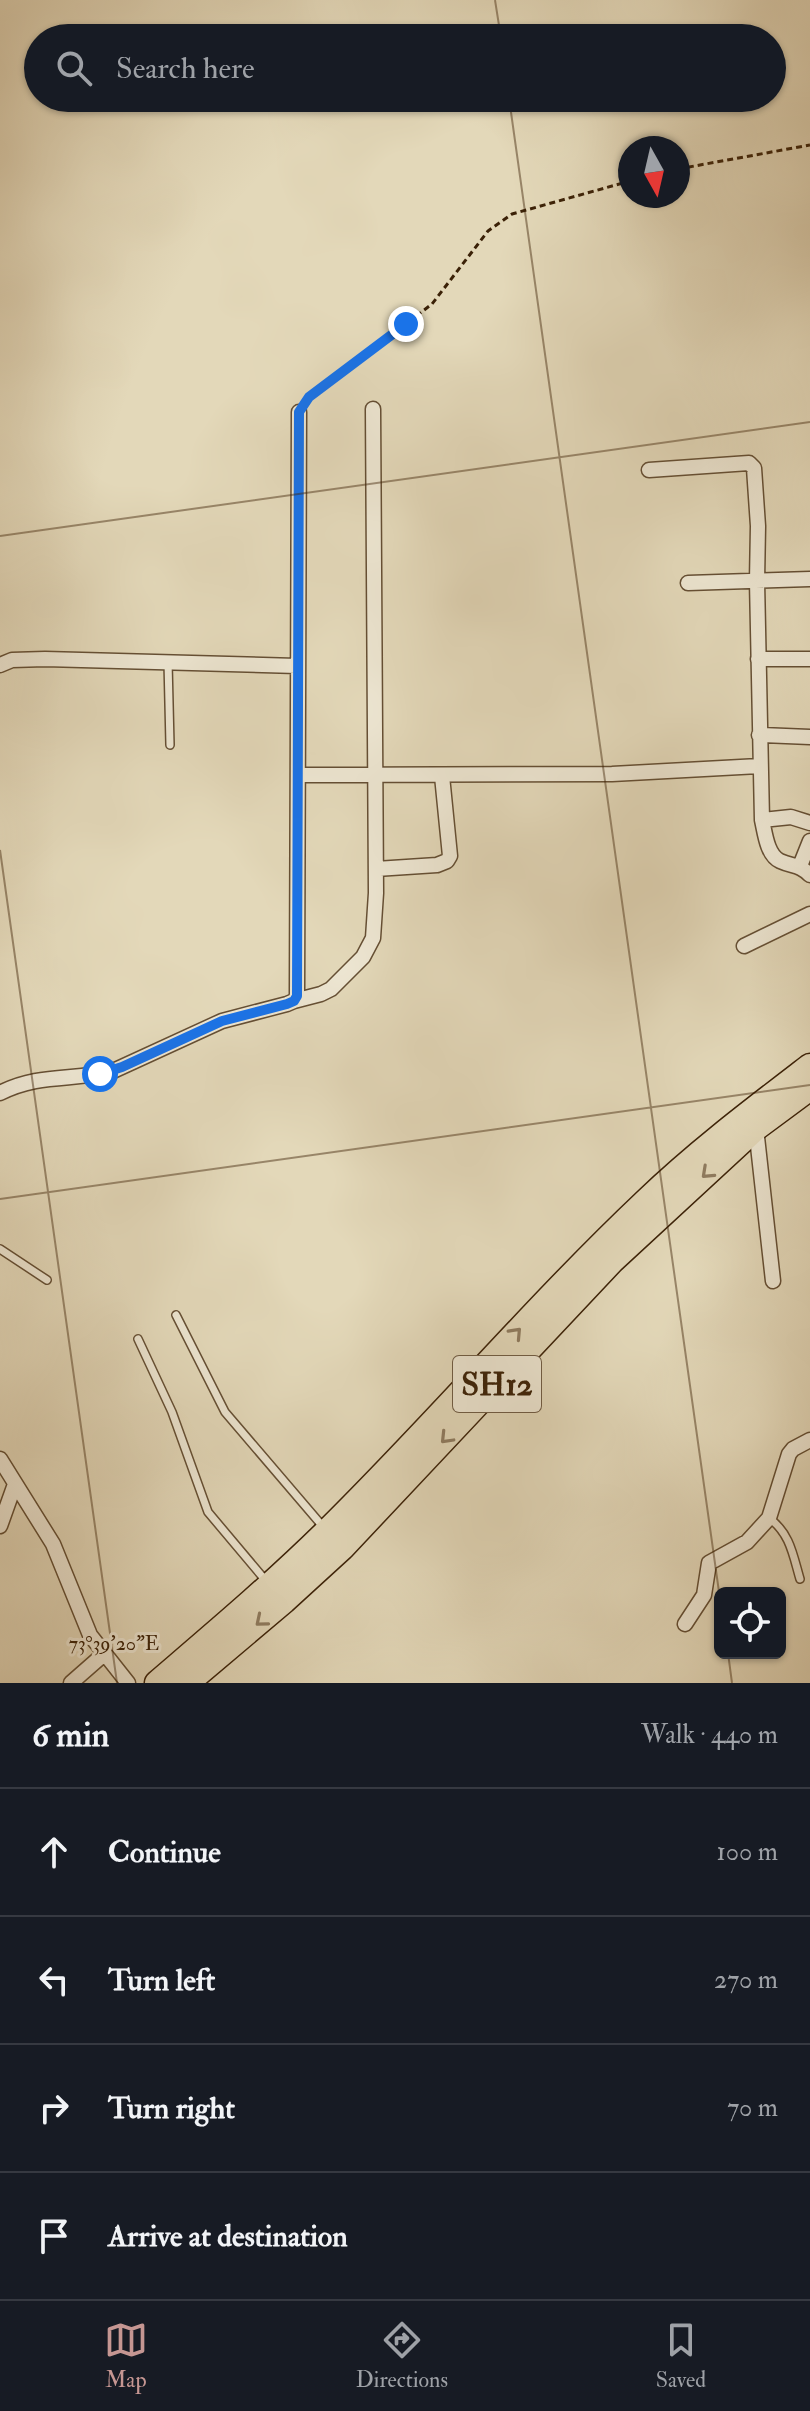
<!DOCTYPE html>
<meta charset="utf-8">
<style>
:root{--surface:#171b24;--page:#242831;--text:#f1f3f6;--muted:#9ea1a6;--line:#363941;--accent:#c59692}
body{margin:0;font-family:"IM FELL Double Pica",serif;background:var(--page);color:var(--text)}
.controls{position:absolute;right:24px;bottom:24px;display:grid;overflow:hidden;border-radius:12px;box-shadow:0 2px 6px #0004}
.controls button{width:72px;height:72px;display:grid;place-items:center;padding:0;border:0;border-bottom:2px solid var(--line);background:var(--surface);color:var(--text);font:40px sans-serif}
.compass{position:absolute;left:618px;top:136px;width:72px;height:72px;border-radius:50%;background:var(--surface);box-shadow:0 2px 6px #0004;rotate:172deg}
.stop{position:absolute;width:24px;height:24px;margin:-18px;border:6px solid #1a73e8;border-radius:50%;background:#fff}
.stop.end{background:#1a73e8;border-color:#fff;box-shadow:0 2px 8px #0008}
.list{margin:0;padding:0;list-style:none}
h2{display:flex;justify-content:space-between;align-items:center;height:104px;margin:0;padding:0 32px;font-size:34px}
h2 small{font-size:26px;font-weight:400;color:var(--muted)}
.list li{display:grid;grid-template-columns:52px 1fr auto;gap:24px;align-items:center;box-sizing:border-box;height:128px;padding:0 32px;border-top:2px solid var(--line)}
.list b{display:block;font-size:30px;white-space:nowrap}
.list em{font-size:26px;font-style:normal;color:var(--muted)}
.icon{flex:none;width:44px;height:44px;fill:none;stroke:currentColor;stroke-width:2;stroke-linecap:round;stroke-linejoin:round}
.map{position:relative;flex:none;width:810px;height:1683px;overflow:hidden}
.search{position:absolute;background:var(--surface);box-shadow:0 2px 6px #0004;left:24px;right:24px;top:24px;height:88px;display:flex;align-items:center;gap:20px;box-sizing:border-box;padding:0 28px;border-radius:44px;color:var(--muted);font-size:30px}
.sheet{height:616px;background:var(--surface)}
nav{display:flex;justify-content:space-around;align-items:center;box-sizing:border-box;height:112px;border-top:2px solid var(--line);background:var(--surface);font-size:22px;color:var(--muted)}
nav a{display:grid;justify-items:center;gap:4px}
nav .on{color:var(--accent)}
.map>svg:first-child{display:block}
</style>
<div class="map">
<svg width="810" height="1683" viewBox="0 0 810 1683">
<rect width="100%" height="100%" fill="#e3d8b9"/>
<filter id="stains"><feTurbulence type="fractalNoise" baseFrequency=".0025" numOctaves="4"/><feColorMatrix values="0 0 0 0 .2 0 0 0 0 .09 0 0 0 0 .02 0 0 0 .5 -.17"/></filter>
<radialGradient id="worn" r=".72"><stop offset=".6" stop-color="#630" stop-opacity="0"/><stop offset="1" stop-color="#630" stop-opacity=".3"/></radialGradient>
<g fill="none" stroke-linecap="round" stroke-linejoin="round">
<!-- service casing -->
<g stroke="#654f34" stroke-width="10">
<path id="service" d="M 168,662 L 170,745
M 0,1249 L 47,1280
M 176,1315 L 225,1412 L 325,1529
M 138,1339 L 172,1412 L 208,1512 L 266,1581
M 769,1518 C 790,1533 793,1555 800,1579"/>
</g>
<!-- minor casing -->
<g stroke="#654f34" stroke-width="17">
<path id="minor" d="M 649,470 L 749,463 L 754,468 L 758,526 L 757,581 L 762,820 C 765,833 767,855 780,861 C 793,867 799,864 810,875
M 688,583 L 810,579
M 758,659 L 810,659
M 0,665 L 12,660 L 45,659 L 297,666
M 759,735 L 810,737
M 298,775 L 612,774 L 759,766
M 762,820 L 791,817 L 810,823
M 800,866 L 810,841
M 376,869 L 437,865 L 447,861 L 450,856 L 442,776
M 744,946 L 810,914
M 294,1001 L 321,994 L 331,989 L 363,957 L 373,938 L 376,893 L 373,409
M 0,1093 C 40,1073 72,1081 113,1071 L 222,1021 L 287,1004 L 294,1001 L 297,996 L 299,412
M 756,1128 L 773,1281
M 0,1459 L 53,1544 L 90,1635 L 128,1683
M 0,1526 L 15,1484
M 685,1624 L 704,1595 L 709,1563 L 747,1542 L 769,1518 L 789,1454 L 793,1449 L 810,1440
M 71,1683 L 104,1654"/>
</g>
<!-- primary casing -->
<g stroke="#3b2107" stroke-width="27">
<path id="primary" d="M 157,1683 C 214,1634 271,1586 325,1533 C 435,1425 534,1307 646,1201 C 697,1152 754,1109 810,1066
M 187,1683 L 284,1601 L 342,1548 L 612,1261 L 756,1128 L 810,1088"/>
</g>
<!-- path -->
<path stroke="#3b2107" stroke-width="3" stroke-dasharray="6 4" stroke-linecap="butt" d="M 678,169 L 810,145
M 305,401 L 432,304 L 488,231 L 512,214 L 630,181"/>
<!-- service -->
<use href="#service" stroke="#ede6d2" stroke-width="7"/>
<!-- minor -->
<use href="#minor" stroke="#ede6d2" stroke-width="14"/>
<!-- primary -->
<use href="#primary" stroke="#e3d8b9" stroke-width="24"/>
</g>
<!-- one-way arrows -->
<defs><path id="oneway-chevron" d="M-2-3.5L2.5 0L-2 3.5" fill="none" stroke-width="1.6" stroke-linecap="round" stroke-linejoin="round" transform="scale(2)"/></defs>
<g stroke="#8f7c60">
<use href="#oneway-chevron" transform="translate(707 1173) rotate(137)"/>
<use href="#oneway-chevron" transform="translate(516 1333) rotate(-47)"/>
<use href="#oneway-chevron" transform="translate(446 1438) rotate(134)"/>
<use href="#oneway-chevron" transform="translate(261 1621) rotate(140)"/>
</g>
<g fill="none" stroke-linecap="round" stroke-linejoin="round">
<!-- route -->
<path stroke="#1a73e8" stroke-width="10" d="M 100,1074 L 122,1067 L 222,1021 L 287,1004 L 294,1001 L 297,996 L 299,412 L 309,397 L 406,324"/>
</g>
<!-- ticks -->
<path fill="none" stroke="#3b2107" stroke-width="2" stroke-opacity="0.45" d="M 495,0 L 501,38M 509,98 L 720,1599M 0,536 L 810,422M 0,850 L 117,1683M 0,1199 L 810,1085M 728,1653 L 732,1683"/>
<g text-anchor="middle" stroke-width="6" stroke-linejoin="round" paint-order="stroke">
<!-- shield labels -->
<rect fill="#ede6d2" stroke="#705c44" stroke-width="2" x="453" y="1356" width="88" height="56" rx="6"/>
<g font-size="32" font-weight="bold" fill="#3b2107">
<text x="497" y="1395">SH12</text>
</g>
</g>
<g font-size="20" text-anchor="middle" fill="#3b2107" stroke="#ede6d2" stroke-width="6" stroke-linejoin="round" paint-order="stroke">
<text x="114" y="1650">73°39'20"E</text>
</g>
<rect width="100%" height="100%" filter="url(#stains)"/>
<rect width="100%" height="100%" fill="url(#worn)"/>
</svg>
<div class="controls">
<button><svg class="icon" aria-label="locate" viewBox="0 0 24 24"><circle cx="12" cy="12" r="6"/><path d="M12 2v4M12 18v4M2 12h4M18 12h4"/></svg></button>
</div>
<svg class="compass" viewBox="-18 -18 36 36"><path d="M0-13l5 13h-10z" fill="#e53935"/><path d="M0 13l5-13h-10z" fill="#9ea1a6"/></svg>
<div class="stop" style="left:100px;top:1074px"></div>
<div class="stop end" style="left:406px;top:324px"></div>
<div class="search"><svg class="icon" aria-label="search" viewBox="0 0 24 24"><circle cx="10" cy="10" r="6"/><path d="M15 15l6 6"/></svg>Search here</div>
</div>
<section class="sheet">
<h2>6 min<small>Walk · 440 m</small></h2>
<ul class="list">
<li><svg class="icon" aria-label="ahead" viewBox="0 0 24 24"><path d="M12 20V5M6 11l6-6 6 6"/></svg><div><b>Continue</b></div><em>100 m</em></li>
<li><svg class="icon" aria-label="left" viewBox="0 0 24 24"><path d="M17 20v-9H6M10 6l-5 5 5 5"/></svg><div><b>Turn left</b></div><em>270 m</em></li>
<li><svg class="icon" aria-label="right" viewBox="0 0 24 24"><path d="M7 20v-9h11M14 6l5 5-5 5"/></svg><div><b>Turn right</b></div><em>70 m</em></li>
<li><svg class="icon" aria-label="arrive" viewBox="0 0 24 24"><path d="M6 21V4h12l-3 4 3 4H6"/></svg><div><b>Arrive at destination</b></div></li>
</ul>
</section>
<nav>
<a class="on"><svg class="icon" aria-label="map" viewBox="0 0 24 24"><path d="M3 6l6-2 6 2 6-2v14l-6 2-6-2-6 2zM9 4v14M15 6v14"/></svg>Map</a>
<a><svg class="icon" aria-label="directions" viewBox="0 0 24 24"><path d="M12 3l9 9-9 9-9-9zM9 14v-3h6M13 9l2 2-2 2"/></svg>Directions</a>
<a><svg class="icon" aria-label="saved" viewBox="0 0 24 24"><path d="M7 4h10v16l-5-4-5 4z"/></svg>Saved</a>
</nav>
